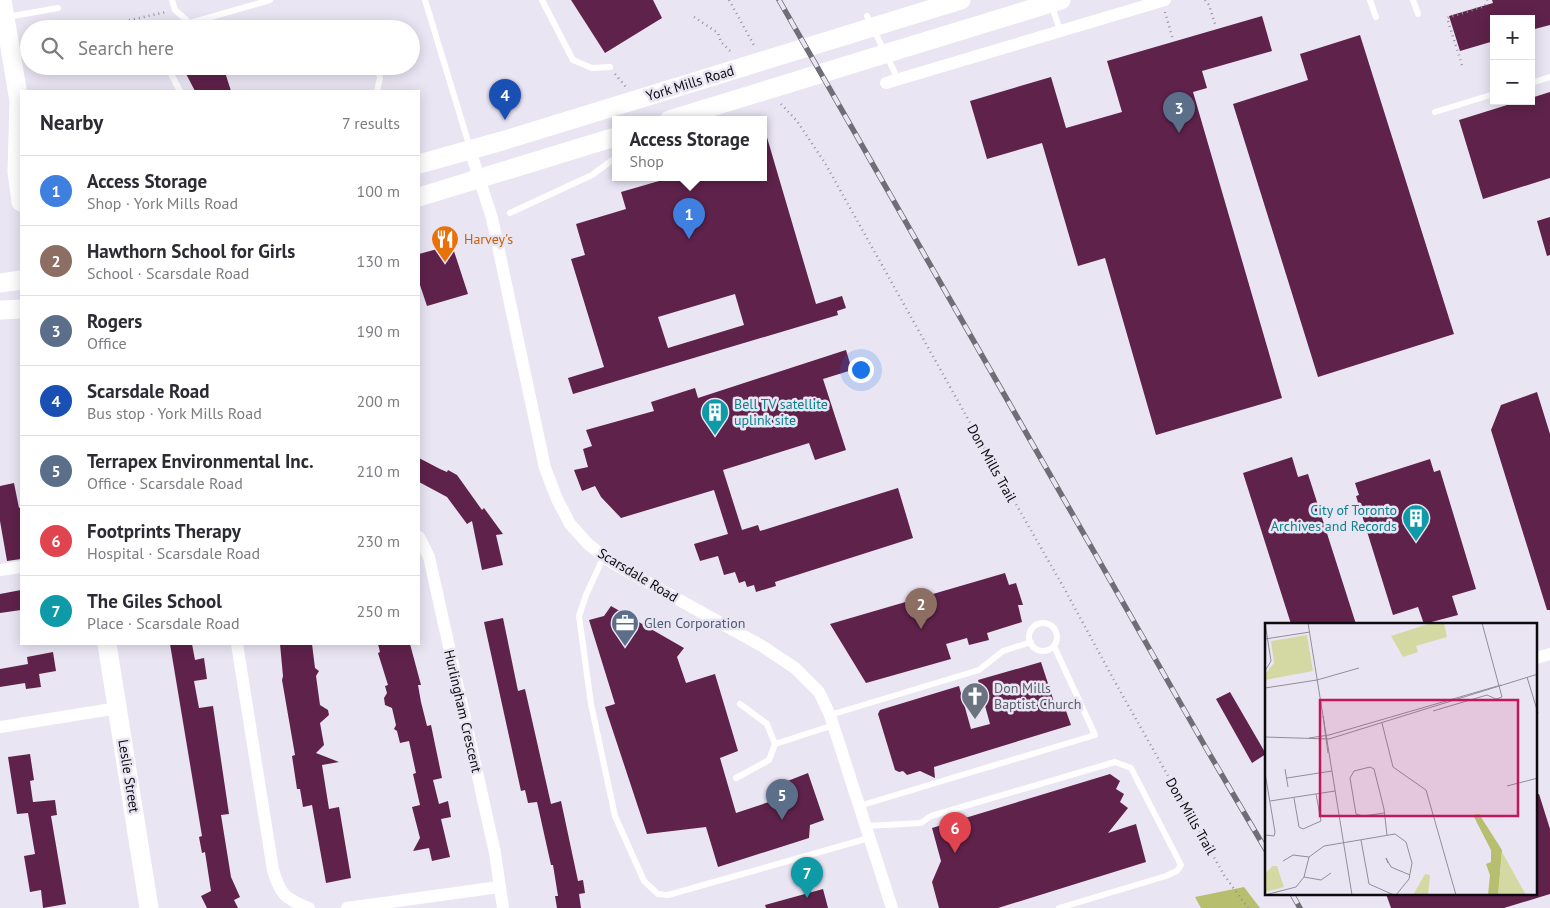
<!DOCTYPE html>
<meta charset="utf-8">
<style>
:root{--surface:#fff;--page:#f7f7f7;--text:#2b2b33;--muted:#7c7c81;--line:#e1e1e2;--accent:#0f766e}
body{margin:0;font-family:"PT Sans",sans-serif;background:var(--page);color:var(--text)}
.controls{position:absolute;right:15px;top:15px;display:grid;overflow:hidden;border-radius:0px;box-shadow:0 2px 12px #0003}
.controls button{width:45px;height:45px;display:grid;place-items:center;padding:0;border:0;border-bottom:1px solid var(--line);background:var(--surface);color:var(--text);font:25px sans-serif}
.you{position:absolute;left:860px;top:369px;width:18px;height:18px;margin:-12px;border:4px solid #fff;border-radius:50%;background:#1a73e8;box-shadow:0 0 0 8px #1a73e833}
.badge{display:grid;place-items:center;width:32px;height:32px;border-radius:50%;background:var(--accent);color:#fff;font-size:16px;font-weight:700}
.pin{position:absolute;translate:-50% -41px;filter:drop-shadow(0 1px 2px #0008)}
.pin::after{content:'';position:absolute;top:26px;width:18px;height:15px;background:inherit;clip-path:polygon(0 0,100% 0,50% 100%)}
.popup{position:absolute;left:612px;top:116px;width:155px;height:65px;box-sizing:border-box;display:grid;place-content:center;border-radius:0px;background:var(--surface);filter:drop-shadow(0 1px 4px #0005);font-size:16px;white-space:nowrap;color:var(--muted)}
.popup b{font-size:19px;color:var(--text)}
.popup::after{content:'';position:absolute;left:50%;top:100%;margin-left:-10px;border:10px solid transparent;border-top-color:var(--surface)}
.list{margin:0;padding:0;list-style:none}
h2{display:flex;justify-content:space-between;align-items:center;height:65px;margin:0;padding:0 20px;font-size:21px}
h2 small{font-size:16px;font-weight:400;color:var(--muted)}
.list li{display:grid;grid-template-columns:32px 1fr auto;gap:15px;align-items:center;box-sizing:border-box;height:70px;padding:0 20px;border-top:1px solid var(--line)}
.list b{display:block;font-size:19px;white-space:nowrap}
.list p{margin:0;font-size:16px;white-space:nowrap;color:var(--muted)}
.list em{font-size:16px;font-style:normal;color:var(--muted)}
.icon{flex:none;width:28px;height:28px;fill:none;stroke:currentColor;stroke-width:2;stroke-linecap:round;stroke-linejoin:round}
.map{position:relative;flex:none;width:1550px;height:908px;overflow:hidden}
.search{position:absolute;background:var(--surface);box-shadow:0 2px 12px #0003;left:20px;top:20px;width:400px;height:55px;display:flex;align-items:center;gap:12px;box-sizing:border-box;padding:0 18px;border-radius:28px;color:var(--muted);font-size:19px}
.panel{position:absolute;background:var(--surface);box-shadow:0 2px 12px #0003;left:20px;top:90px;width:400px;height:555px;border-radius:0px}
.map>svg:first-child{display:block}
</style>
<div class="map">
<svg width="1550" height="908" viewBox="0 0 1550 908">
<rect width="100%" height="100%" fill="#eae5f3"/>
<!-- forest -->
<path fill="#b7be6e" d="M 1244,887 L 1260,908 L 1201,908 L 1195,897 Z"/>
<!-- building -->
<path fill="#5f224b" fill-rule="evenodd" d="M 571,0 L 653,0 L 662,18 L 605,53 Z
M 1492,0 L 1550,0 L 1550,25 L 1531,30 L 1531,19 L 1494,19 L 1494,41 L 1460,51 L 1449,16 L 1493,3 Z
M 1262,16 L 1272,51 L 1202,71 L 1207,88 L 1193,92 L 1282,398 L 1156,435 L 1105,258 L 1078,266 L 1042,143 L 987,159 L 970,101 L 1051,77 L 1066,128 L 1122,112 L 1107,61 Z
M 1360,35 L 1454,334 L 1318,377 L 1233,104 L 1308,80 L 1300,54 Z
M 182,66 L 223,66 L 231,91 L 195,91 Z
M 1550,92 L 1550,178 L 1483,199 L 1459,120 L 1520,101 L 1531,101 L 1531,98 Z
M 766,134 L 816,304 L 842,296 L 846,308 L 837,311 L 838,315 L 573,394 L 568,378 L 604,367 L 571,259 L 585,255 L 576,224 L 626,209 L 621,192 L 659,181 L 658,178 L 763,178 L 763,135 ZM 735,294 L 744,325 L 668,348 L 658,317 Z
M 1550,217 L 1550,255 L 1547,256 L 1537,221 Z
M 452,245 L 468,294 L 427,306 L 419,282 L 419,254 Z
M 846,350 L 852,370 L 823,379 L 846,450 L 815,460 L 809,443 L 723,470 L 742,530 L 758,525 L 760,531 L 898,488 L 913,538 L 775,582 L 776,586 L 756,592 L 754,585 L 747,587 L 745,581 L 739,583 L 735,572 L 724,575 L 718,556 L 700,561 L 694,544 L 728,534 L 714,490 L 621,518 L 601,497 L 595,486 L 582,491 L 574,470 L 588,467 L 583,449 L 592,446 L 586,430 L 654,411 L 651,402 L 695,388 L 698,398 Z
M 1537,392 L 1550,434 L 1550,610 L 1547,610 L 1491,430 L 1501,405 Z
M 1292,457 L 1298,477 L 1308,474 L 1356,624 L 1291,624 L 1243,473 Z
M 419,458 L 440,469 L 447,472 L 448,470 L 457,475 L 482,510 L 484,508 L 503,534 L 496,535 L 503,565 L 482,570 L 472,521 L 467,524 L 447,497 L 419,482 Z
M 1430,459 L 1434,472 L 1440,470 L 1476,589 L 1452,596 L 1458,615 L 1424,624 L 1418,607 L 1393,615 L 1356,496 L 1359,495 L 1355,483 Z
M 14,483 L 19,508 L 21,507 L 21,559 L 7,561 L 0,521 L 0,486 Z
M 1005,573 L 1009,585 L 1016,583 L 1023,605 L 1018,605 L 1022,622 L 987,633 L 989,640 L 969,645 L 967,638 L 946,644 L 951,659 L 866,683 L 830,624 Z
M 21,590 L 21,610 L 0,613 L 0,594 Z
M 611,606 L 684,648 L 677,657 L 686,683 L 715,674 L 738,751 L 720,758 L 736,813 L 787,796 L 785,782 L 808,773 L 824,820 L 810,825 L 809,838 L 718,867 L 706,827 L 647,834 L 605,707 L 615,704 L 589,620 L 604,616 Z
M 503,618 L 518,691 L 525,689 L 551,804 L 561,801 L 578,881 L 583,880 L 585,893 L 579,894 L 581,908 L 557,908 L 555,896 L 558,896 L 553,865 L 551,865 L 537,802 L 528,803 L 525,790 L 521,791 L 484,622 Z
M 170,644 L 192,644 L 195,660 L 204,658 L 207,679 L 194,681 L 199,708 L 213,706 L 229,814 L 221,815 L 231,877 L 240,897 L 234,900 L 238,908 L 207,908 L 201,896 L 211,891 L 205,852 L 202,853 L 199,837 L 202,836 Z
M 280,644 L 312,644 L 315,668 L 319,671 L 316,676 L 320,705 L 328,710 L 329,715 L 320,723 L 324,745 L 316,753 L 339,762 L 322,765 L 329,809 L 339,807 L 351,878 L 326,883 L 312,805 L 303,807 L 300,789 L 297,789 L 292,756 L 295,755 L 282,680 L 283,676 Z
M 378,644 L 410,644 L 421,685 L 418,685 L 421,702 L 427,726 L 431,725 L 442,778 L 433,780 L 439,804 L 448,801 L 451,817 L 441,819 L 450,857 L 432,861 L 429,848 L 413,851 L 420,838 L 412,807 L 420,805 L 413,774 L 416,773 L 409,741 L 400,743 L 397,731 L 394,729 L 396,725 L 392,708 L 385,705 L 384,698 L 387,693 L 385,686 L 388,685 L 378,653 L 380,652 Z
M 53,652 L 56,671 L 39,674 L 41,687 L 26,689 L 25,683 L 0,687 L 0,669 L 28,664 L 27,657 Z
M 1041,662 L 1054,702 L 1065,708 L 1071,725 L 934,767 L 935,778 L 920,771 L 907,775 L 903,771 L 899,772 L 895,770 L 878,714 L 880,710 L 959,686 L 971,729 L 990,724 L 978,680 Z
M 1230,692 L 1266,754 L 1252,763 L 1216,699 Z
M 30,754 L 34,780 L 30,781 L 33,802 L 55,800 L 57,815 L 51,816 L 66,904 L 43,908 L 41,890 L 30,892 L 24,856 L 35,854 L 28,813 L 17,814 L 8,757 Z
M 1110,774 L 1120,781 L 1116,789 L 1124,794 L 1120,802 L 1128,808 L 1108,833 L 1136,824 L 1146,862 L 998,908 L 939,908 L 932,882 L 941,861 L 932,828 Z
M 1536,794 L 1539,794 L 1550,829 L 1550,894 L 1504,908 L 1391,908 L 1386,894 L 1536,894 Z
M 823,889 L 828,908 L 766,908 L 765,905 Z"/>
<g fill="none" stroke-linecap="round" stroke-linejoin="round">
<!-- path -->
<path stroke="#96939d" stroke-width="2.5" stroke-dasharray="1 4" stroke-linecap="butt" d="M 729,0 L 755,47
M 1205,0 L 1209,5 L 1216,27
M 1165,12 L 1173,40
M 694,17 L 718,33 L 721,42 L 732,53
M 90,29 L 166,12
M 1462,65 L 1447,18 L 1485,6 L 1487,0
M 615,74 L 626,87
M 781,104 L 797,121 L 825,163 L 997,471 L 1064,588 L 1115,682 L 1224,875 L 1248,908"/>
<!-- lane -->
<path stroke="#fff" stroke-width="6" d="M 172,0 L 175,10 L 190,23 L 270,0
M 425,0 L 470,148
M 542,0 L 573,60 L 592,68 L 610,67
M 1370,0 L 1376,17
M 1413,0 L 1418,14
M 1052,6 L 1060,31
M 867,16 L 898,79
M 7,17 L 58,8
M 171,29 L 190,23
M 167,66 L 180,91
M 1531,83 L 1550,77
M 377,91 L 380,78 L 378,66
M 1435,112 L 1494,94
M 510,213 L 592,175 L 615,158
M 604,556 L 586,595 L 579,616 L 591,704 L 615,816 L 644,881 L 658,894 L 668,895 L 869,838
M1029 637a14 14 0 1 1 28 0a14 14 0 1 1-28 0Z
M 740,704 L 767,724 L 775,744
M 830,715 L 979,670 L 1003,651 L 1031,642
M 736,778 L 769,760 L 775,744 L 834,725
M 859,806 L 1095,735 L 1054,646
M 866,826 L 921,823 L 931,816 L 1115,762 L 1131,768 L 1181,865 L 1177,871 L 1166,876 L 1059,908"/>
<!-- street -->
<path stroke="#fff" stroke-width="12" d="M 886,83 L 1165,0
M 470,150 L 492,218 L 545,468 L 557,499 L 570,524 L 588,544 L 611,562 L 762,646 L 795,668 L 819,692 L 830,715 L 892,908
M 419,537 L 429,557 L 495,853 L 503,908
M 0,570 L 21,567
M 237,644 L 273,870 C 280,894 285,899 309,908
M 1536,658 L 1550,654
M 0,727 L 118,708
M 347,908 L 499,887"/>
<!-- secondary -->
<path stroke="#fff" stroke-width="19" d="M 2,0 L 19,101 L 17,172 L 21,202
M 669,120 L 1061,0
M 419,164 L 502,141 L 961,0
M 419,197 L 615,137
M 0,283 L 21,280
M 0,310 L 21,309
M 107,644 L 149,908"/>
<!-- rail casing -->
<g stroke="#6f6d75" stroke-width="5.5">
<path id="rail" d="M 779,0 L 1206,748 L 1266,850
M 1292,894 L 1300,908"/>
</g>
<!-- rail -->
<use href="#rail" stroke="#eae5f3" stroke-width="4" stroke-dasharray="11" stroke-linecap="butt"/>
</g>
<!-- icons -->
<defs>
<g id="restaurant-pin" transform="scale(1.4375)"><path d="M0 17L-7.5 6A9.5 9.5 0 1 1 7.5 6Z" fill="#e8710a" stroke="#eae5f3"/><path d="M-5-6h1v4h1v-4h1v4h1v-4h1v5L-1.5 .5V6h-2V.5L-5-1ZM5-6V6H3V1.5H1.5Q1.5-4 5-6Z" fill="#fff"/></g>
<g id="building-pin" transform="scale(1.4375)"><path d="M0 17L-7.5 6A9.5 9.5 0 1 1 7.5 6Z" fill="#0f9aa8" stroke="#eae5f3"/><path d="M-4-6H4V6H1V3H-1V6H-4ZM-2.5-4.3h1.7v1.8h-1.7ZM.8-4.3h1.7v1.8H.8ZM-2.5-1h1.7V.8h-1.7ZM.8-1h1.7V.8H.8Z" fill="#fff"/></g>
<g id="office-pin" transform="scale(1.4375)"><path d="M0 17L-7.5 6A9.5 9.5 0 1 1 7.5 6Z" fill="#5c6f8a" stroke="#eae5f3"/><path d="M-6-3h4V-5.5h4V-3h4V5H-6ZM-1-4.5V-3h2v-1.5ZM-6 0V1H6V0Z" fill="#fff"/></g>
<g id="church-pin" transform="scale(1.4375)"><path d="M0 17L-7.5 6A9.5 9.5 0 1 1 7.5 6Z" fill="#6b7280" stroke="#eae5f3"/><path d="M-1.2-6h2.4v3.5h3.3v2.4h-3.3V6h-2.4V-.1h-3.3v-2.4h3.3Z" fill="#fff"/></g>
</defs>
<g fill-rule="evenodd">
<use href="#restaurant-pin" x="445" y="239"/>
<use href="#building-pin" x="715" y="412"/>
<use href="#building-pin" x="1416" y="518"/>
<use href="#office-pin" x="625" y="623"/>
<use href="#church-pin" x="975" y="696"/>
</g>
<g text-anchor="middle" stroke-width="5" stroke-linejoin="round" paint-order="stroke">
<!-- street labels -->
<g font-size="14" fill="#0c0b0f" stroke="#eae5f3">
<text transform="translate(690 83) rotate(-17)" y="5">York Mills Road</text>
<text transform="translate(992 463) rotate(61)" y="5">Don Mills Trail</text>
<text transform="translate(638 575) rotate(31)" y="5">Scarsdale Road</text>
<text transform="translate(463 711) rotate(77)" y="5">Hurlingham Crescent</text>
<text transform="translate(129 776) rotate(81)" y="5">Leslie Street</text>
<text transform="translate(1191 816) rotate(60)" y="5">Don Mills Trail</text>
</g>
<!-- food labels -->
<g font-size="14" fill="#c56008" stroke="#eae5f3" text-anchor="start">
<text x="464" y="244">Harvey's</text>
</g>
<!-- culture labels -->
<g font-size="14" fill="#0d838f" stroke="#eae5f3" text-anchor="start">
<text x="734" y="409">Bell TV satellite<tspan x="734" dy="16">uplink site</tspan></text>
<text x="1397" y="515" text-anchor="end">City of Toronto<tspan x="1397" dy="16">Archives and Records</tspan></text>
</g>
<!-- service labels -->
<g font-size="14" fill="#4e5e75" stroke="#eae5f3" text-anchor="start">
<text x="644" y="628">Glen Corporation</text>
</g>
<!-- worship labels -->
<g font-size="14" fill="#5b616d" stroke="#eae5f3" text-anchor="start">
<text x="994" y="693">Don Mills<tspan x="994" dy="16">Baptist Church</tspan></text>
</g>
</g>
<!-- overview -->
<g transform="translate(1265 623)">
<rect width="272" height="272" fill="#eae5f3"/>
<path d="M 166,0 L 179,0 L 182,14 L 151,23 L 153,29 L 138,34 L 126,13 ZM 42,12 L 48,48 L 0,57 L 0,51 L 9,40 L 6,18 ZM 237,229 L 261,272 L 233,272 ZM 8,243 L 12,243 L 19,264 L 0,269 L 0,250 ZM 160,251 L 165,252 L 163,272 L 148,272 Z" fill="#d4d9a4"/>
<path d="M 214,191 L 237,227 L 233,272 L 223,272 L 225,252 L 221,241 L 226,239 L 226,227 L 208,192 Z" fill="#b7be6e"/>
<path fill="none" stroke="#918e98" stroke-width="1" d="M 43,0 L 87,272M 0,16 L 45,9M 0,48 L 6,38 L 0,0M 262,54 L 273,90M 0,65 L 52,57 L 94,45M 168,88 L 222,72 L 231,76 L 237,74 L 217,0M 58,93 L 63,130M 117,100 L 128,144 L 161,167 L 191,272M 0,114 L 64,116 L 273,51M 44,115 L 64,112 L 236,62M 20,146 L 23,164M 0,150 L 10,209 L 9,213 L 0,212M 22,155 L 67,148M 242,163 L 273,155M 29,175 L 34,204 L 38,206 L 56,198 L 51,171M 5,178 L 70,168M 119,190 L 98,193 L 91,191 L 85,155 L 89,148 L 105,144 L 109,146 L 119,186 L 122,212M 96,217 L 104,261 L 129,272M 18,238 L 28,232 L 44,234M 123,240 L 121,235 L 126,244 L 145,252M 39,254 L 56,257 L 66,250M 0,272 L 31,264 L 39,254 L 44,234 L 59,223 L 130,211 L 141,219 L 147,240 L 144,256 L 131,272"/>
<path fill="#c2185b" fill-opacity="0.15" stroke="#c2185b" stroke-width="2.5" d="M 55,77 L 253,77 L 253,193 L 55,193 Z"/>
<rect width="272" height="272" fill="none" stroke="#0c0b0f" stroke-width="2.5"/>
</g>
</svg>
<div class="controls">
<button>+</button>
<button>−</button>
</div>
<div class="you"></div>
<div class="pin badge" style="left:689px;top:239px;background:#3f7fe0">1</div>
<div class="popup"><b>Access Storage</b>Shop</div>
<div class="pin badge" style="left:921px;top:629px;background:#8d6e63">2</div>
<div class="pin badge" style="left:1179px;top:133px;background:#5c6f8a">3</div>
<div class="pin badge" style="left:505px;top:120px;background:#1a4fb4">4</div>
<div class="pin badge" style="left:782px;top:820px;background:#5c6f8a">5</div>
<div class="pin badge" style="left:955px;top:853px;background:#e0444e">6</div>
<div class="pin badge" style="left:807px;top:898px;background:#0f9aa8">7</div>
<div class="search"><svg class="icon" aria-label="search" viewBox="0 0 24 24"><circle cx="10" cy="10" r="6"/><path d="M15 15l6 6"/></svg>Search here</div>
<section class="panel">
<h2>Nearby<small>7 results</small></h2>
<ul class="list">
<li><span class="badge" style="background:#3f7fe0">1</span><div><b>Access Storage</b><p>Shop · York Mills Road</p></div><em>100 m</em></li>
<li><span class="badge" style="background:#8d6e63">2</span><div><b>Hawthorn School for Girls</b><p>School · Scarsdale Road</p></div><em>130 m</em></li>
<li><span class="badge" style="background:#5c6f8a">3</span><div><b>Rogers</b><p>Office</p></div><em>190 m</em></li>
<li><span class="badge" style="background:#1a4fb4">4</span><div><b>Scarsdale Road</b><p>Bus stop · York Mills Road</p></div><em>200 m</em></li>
<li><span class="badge" style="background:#5c6f8a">5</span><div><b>Terrapex Environmental Inc.</b><p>Office · Scarsdale Road</p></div><em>210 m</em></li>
<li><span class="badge" style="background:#e0444e">6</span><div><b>Footprints Therapy</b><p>Hospital · Scarsdale Road</p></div><em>230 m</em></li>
<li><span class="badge" style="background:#0f9aa8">7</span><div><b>The Giles School</b><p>Place · Scarsdale Road</p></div><em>250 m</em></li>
</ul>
</section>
</div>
